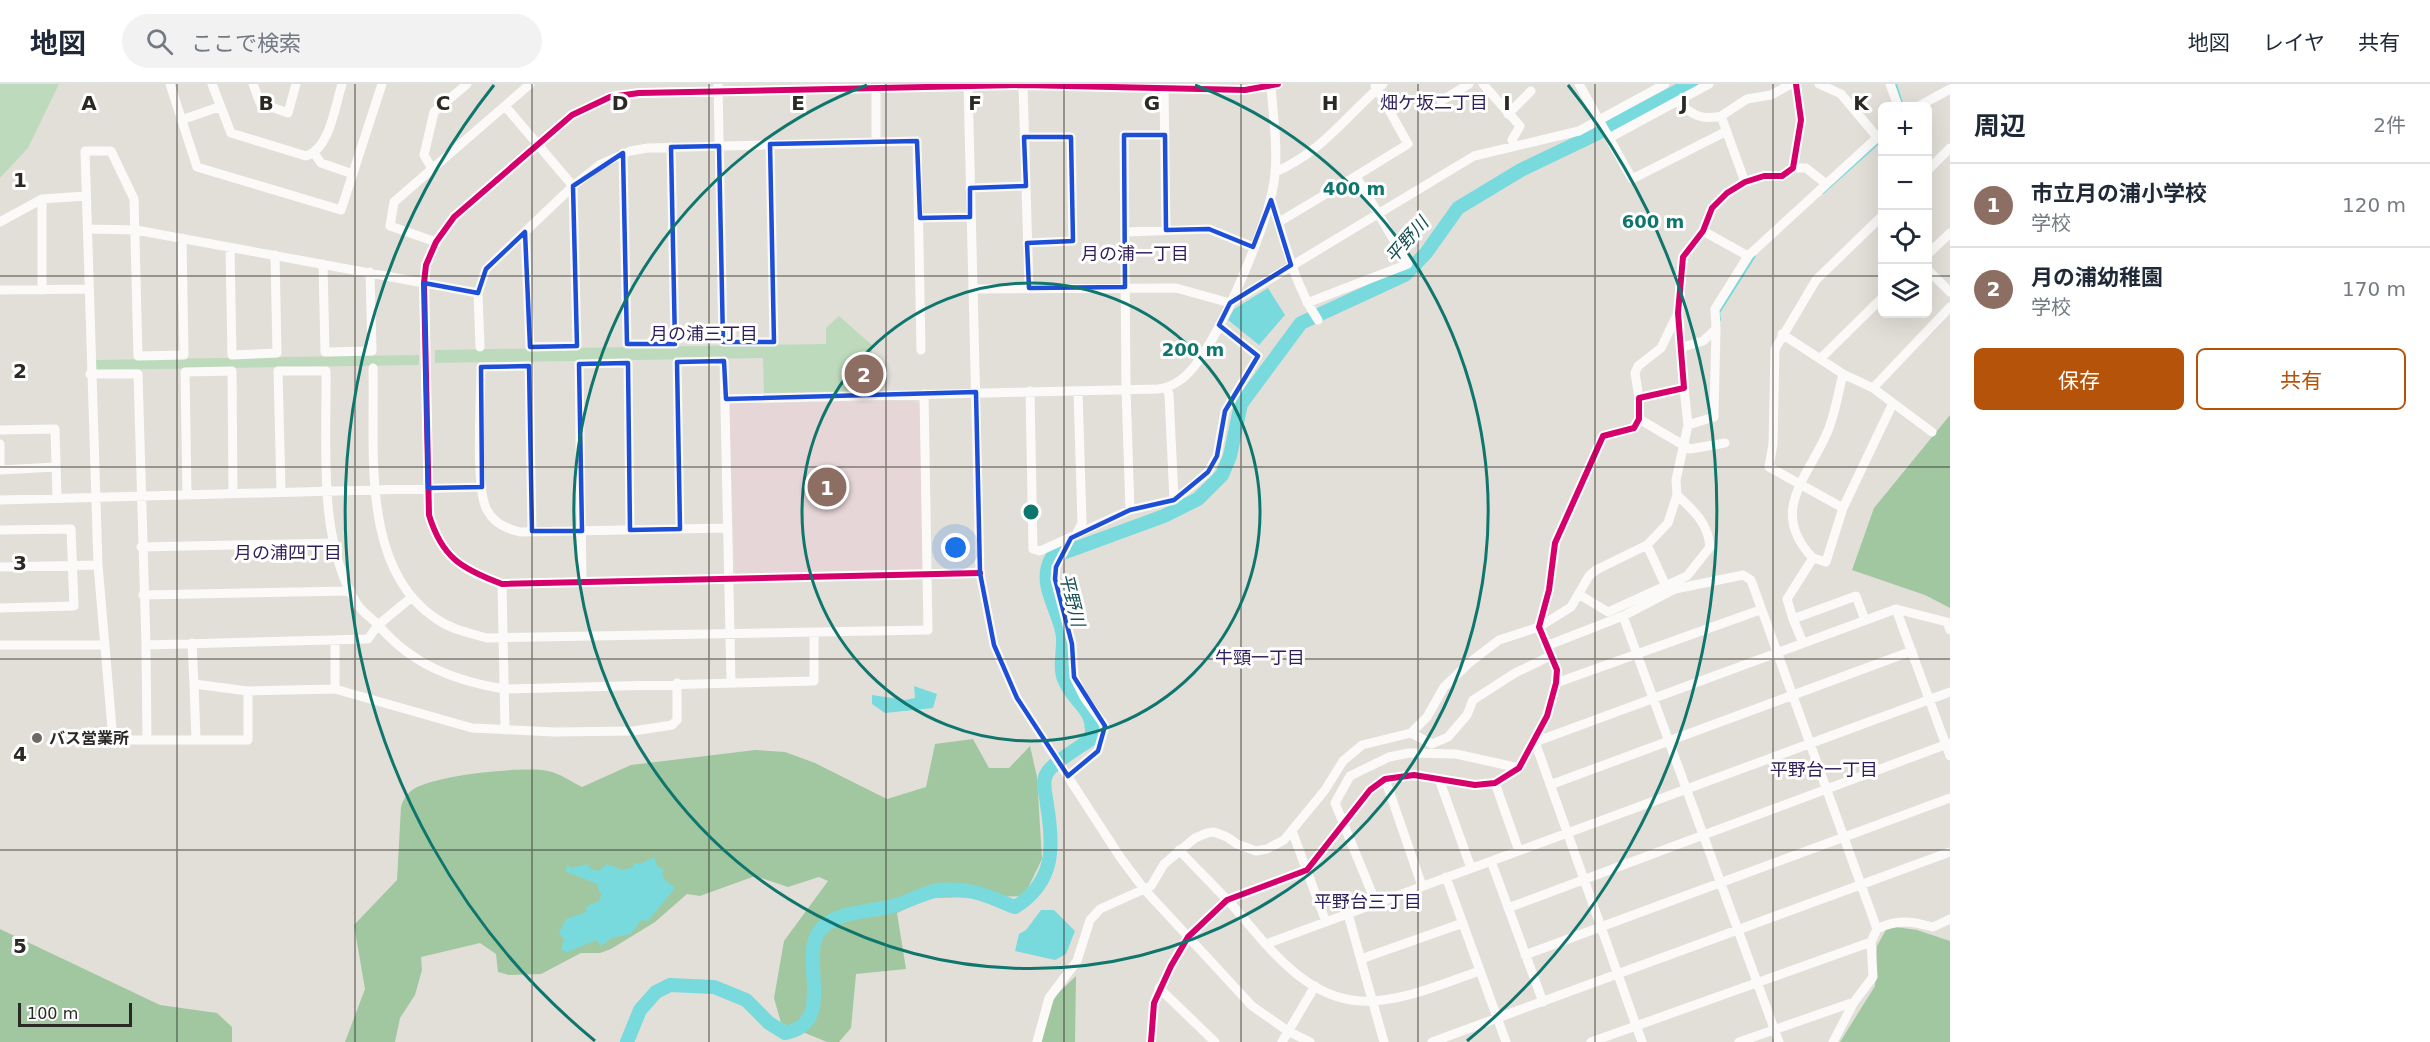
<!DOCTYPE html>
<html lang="ja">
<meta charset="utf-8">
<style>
:root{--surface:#fff;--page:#f2f2f3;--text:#1f2937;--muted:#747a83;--line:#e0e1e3;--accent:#b45309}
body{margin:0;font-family:"DejaVu Sans","Noto Sans JP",sans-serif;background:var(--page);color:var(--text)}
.controls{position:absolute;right:18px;top:18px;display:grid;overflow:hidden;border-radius:9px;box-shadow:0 6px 24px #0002}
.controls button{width:54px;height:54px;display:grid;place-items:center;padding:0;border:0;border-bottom:2px solid var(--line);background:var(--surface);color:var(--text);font:30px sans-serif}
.scale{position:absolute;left:18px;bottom:15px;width:114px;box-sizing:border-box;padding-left:6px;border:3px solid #2b2924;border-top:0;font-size:16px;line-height:21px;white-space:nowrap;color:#2b2924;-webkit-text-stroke:4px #fff;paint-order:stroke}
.you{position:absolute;left:956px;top:464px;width:21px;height:21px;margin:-15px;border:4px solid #fff;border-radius:50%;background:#1a73e8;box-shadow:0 0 0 9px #1a73e833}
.badge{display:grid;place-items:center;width:39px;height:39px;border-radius:50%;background:var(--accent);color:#fff;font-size:20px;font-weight:700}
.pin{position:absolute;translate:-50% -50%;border:3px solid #fff;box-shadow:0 2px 6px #0006}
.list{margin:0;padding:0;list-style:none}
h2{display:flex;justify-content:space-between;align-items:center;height:78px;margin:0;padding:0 24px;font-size:26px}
h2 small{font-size:20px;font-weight:400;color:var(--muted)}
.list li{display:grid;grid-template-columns:39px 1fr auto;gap:18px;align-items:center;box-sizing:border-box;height:84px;padding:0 24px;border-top:2px solid var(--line)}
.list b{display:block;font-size:22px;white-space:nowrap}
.list p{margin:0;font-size:20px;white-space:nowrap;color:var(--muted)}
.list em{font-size:20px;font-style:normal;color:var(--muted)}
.actions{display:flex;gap:12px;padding:18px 24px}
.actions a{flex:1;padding:14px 0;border:2px solid var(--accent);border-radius:9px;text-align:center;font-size:21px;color:var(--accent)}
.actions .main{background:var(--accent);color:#fff}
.icon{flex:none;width:33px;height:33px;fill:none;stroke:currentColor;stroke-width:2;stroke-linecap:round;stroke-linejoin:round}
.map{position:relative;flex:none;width:1950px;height:958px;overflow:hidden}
header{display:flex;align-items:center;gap:36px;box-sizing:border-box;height:84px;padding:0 30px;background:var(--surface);border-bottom:2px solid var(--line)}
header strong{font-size:28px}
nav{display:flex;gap:33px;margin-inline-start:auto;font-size:21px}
.search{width:420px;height:54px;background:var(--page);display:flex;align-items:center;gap:15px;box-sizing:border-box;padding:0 21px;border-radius:33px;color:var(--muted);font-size:22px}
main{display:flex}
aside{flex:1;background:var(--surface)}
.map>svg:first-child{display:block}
</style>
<header>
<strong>地図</strong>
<div class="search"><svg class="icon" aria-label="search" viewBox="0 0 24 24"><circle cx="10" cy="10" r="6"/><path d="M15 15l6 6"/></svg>ここで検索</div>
<nav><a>地図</a><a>レイヤ</a><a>共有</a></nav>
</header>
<main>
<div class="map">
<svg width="1950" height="958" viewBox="0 0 1950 958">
<rect width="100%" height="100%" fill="#e2dfd8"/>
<!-- education -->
<path fill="#e6d6d7" d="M 914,317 L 920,321 L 925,485 L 922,489 L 735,492 L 729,322 L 731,319 Z"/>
<!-- green -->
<path fill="#bedabc" d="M 0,0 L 59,0 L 28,64 L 0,94 Z
M 839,232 L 872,261 L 872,271 L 859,272 L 860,307 L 764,309 L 763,274 L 435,279 L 435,266 L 826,260 L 826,244 Z
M 419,271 L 419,281 L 94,286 L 94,276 Z"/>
<!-- forest -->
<path fill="#a1c7a0" d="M 1950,331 L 1950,524 L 1925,511 L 1852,486 L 1874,424 Z
M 973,655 L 989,684 L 1009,684 L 1030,662 L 1037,693 L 1042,775 L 1024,812 L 929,814 L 897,829 L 906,885 L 856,890 L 851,944 L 839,958 L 827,958 L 781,939 L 774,914 L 784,857 L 828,797 L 819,793 L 788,803 L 755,792 L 700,812 L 687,810 L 655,838 L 611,865 L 600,869 L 581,869 L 541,890 L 509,891 L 498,888 L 496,870 L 480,859 L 421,873 L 422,886 L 415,911 L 400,934 L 395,958 L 345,958 L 365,905 L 354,841 L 397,796 L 401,723 C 403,716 406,711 411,707 C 429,691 523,682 548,687 C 559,689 572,698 582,703 L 631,681 L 755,666 L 785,668 L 815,679 L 887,715 L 926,703 L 935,660 Z
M 1888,842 L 1917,846 L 1950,857 L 1950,958 L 1840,958 L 1875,902 L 1877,862 Z
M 0,845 L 160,921 L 217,929 L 232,943 L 232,958 L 0,958 Z
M 1076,892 L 1075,958 L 1041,958 L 1055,912 Z"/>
<!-- water -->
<path fill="#79dadd" d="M 1268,204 L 1285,231 L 1259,261 L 1228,236 L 1234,225 Z
M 914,602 L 937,610 L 933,624 L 885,629 L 872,620 L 872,611 L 905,616 L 915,614 Z
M 654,773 L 657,782 L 664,786 L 662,790 L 665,796 L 675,804 L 648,837 L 642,836 L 630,850 L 611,854 L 602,862 L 596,856 L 568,868 L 561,866 L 564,856 L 559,849 L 566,835 L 586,828 L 587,822 L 599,817 L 602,809 L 599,808 L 597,800 L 565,787 L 568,781 L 571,784 L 588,780 L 589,784 L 599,787 L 607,780 L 623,786 L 633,783 L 634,779 L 640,780 Z
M 1041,826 L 1054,826 L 1075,847 L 1066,870 L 1055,876 L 1015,867 L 1019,850 L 1026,846 Z"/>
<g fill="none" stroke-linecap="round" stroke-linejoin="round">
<!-- stream -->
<path stroke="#79dadd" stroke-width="2" d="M 1896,0 L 1903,22
M 1823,109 L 1882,56
M 1720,236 L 1719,229 L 1755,172"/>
<!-- river -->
<path stroke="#79dadd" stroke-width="14" d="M 627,958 L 640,926 L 656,908 L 670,901 L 714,903 L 746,916 L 769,939 L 785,949 C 835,940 802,879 817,851 C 831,825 872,829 896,821 C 910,817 925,808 939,806 C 948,805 959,806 967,807 C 983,808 1000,818 1015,823 C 1055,798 1054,763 1047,721 C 1046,710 1041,698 1047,689 C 1052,679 1080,663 1091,655 C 1097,624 1073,620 1064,595 C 1059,583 1064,566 1063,553 C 1060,526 1036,500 1052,473 L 1164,432 L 1198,415 L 1222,391 L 1230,372 L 1241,320 L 1301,239 L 1405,191 L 1426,169 L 1458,124 L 1521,86 L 1590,53 L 1691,0"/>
<!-- minor -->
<path stroke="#fbfaf9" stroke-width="9" d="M 170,0 L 197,83 L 341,126 L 382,0
M 212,0 L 231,49 L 306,72 C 330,65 335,22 342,0
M 253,0 L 260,19 L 288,29 L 296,0
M 718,0 L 723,258 L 774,258 L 770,60
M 968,0 L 980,489 L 994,561 L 1017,614 L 1120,773 L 1144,805 L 1252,922 L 1288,947 L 1310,958
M 1483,0 L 1520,42 L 1512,56 L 1515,62
M 1579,0 L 1632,95 L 1725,48
M 1819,0 L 1841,10 L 1877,53
M 1890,0 L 1898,22
M 1023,1 L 1029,204
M 876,4 L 876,58
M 1164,6 L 1166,146
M 1441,17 L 1469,0
M 1677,18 C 1692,30 1701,37 1721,32
M 505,22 L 573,102 L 577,262 L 530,263 L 525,148
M 1919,22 L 1950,5
M 1508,30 L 1531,7
M 181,36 L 219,23
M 1024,53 L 1071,53 L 1073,157 L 1027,159
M 1609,54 L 1709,0
M 314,69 L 321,79 L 353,90
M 623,69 L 627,260 L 675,260 L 671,63
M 431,83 L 424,71 L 434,28 L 467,0
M 1793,84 L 1806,84 L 1825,99
M 1928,86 L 1950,64
M 1275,88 C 1322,68 1346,32 1383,0
M 1356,92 L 1408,60 L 1375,1
M 1745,98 L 1721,32 L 1747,15 L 1771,11 L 1791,0
M 970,104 L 1026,102
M 42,115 L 42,206
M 1271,116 C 1285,157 1294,200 1318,236
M 920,134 L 970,133
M 0,138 L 42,115 L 86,112
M 1279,138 L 1356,92 L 1408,180 L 1307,219
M 88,145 L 136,146 L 478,209
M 1703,147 L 1748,172
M 1125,148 L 1209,145 L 1253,163
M 182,154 L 184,271 L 138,272 L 134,115 L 111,67 L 85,67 L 98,481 L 113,656 L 248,656 L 248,607
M 436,158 L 390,142 L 394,118 L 530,0
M 230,164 L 232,271 L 277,269 L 275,171
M 1928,170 L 1950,149
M 323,180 L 325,268 L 372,267 L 370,188
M 1928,186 L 1950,208
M 973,205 L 1176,204 L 1230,219 L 1474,72 L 1579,47 L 1665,0
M 0,206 L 88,205
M 1782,250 L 1843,290 L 1873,304 L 1893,319
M 480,263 L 478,209 L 486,185 L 573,102 L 601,80 L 630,67 L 648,64 L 917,57 L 921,266
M 1683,263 L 1703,257 L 1716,245 L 1715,225 L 1748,172 L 1882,49
M 1820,275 L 1882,214
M 373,284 C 375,364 360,483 435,534 C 450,545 469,549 487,554 L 928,546 L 924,310
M 90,290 L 138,290 L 146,561 L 368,555 L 378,541 L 412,513
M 1166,304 L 1169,310 L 1174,416
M 1873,304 L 1950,223
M 1030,307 L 1033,465 L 1040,467 L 1130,426 L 1174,416 L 1193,401 L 1208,388 L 1217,372 L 1225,327 L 1258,272 L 1219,241
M 1639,314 L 1635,289 L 1638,282 L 1661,264 L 1678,229
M 726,315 L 1158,305 C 1173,303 1184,295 1193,284 C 1222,249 1271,135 1275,90 C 1278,62 1273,31 1271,2
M 1639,335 L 1690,365 L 1725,359
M 1688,341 L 1714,333 L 1716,245
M 0,346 L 55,345 L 57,414
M 0,360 L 0,386
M 0,386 L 56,383
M 281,407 L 278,287 L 326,287 C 327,360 317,456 357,520 C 363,529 373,535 380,543 C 413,581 455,597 504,605 L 814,597 L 814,549
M 187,410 L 185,288 L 232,287 L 233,408
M 0,416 L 482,403
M 1843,424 L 1769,383 L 1773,360 L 1775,265 L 1816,196 L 1882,132
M 1130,426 L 1126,305 L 1124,51 L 1165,51
M 680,445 L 677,278 L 724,277 L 731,598
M 0,446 L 71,445 L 74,522 L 0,524
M 532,447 L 529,282 L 481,283 C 481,314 475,400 486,424 C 493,439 505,444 520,448 L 728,444
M 1076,451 L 1082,439 L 1078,307
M 1647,461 L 1665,500
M 141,463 L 334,459
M 1813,474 C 1768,428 1808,393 1827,349 C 1835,331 1838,309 1843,290
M 0,483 L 98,481
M 980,489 L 502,500 C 462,485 442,474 429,431 L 424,199 L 426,181 L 436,158 L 454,133 L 572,31 L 610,13 L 639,9 L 1023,1 L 1245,6 L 1278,0
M 582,498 L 579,280 L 628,279 L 630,446
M 502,500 L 505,646
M 143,511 L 351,507
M 1580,511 L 1608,528 L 1687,492 L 1710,463 C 1708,439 1694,427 1677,411
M 1896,525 L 1950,672
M 1623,532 L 1779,958
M 1793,535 L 1803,559
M 1865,536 L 1856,512 L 1793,535 L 1787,515 L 1813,474 L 1826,478 L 1843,424 L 1893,319 L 1932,348
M 192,559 L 194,600 L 248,607 L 335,605 L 472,644 L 554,648 L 633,647 L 672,641 L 677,636 L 677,599
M 0,561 L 105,561
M 146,561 L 147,656
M 1546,562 L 1623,532 L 1675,505 L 1743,491 L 1751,496 L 1877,845
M 1556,599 L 1760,526
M 194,600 L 196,656
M 335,605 L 335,557
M 1411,649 L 1432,660 L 1448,653 L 1467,631 L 1473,616 L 1515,589 L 1550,572
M 1068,692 L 1098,667 L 1105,642 L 1084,613 L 1074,593 L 1072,560 L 1055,495 L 1056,483 L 1071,454
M 1385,695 L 1422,802
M 1439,695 L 1471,784
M 1495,699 L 1519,767
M 1550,701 L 1912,567
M 1292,747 L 1326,838
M 1179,766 C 1197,785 1215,803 1233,822 C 1267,861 1304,914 1361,917 C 1401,919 1443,899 1480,887
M 1491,777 L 1543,918
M 1446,793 L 1506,958
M 1376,819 L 1335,719 L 1350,692 L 1389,673 L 1409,669 L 1456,670 L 1519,684
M 1508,824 L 1950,659
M 1348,830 L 1384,958
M 1266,860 L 1950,608
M 1525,871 L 1950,714
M 1361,875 L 1463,839
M 1159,904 L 1215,958
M 1037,958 L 1049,914 L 1077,877 L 1090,836 L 1100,825 L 1151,802 L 1164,780 L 1195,754 L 1207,749 L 1214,748 L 1227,753 L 1237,760 L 1256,767 L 1267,765 L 1284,756 L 1325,706 L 1343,677 L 1362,661 L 1411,649 L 1427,633 L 1444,603 L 1469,579 L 1499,556 L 1539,543 L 1571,523 L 1589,492 L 1596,486 L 1647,461 L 1668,439 L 1677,411 L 1676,396 L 1688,341 L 1684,304
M 1151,958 L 1154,919 L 1171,882 L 1188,853 L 1227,816 L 1307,786 L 1370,706 L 1385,695 L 1414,691 L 1475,701 L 1495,699 L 1519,684 L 1547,632 L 1556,599 L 1557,586 L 1539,543 L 1549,506 L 1555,459 L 1603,352 L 1634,344 L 1639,335 L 1639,314 L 1684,304 L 1678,229 L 1683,173 L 1703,147 L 1712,124 L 1727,109 L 1745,98 L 1764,92 L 1782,92 L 1793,84 L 1801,36 L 1796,0
M 1282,958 L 1315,902
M 1432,958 L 1950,768
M 1591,958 L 1871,858
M 1642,958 L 1535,658 L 1896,525 L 1947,538 L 1950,546
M 1739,958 L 1854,918
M 1833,958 L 1854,918 L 1873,893 L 1871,858 L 1877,845 C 1897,835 1911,837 1933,843 L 1950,835"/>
<!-- cycleway casing -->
<g stroke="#fff" stroke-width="10">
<path id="cycleway" d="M 980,489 L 502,500 C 462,485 442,474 429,431 L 424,199 L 426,181 L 436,158 L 454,133 L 572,31 L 610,13 L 639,9 L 1023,1 L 1245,6 L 1278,0
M 1151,958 L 1154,919 L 1171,882 L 1188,853 L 1227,816 L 1307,786 L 1370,706 L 1385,695 L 1414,691 L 1475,701 L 1495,699 L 1519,684 L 1547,632 L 1556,599 L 1557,586 L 1539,543 L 1549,506 L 1555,459 L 1603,352 L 1634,344 L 1639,335 L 1639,314 L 1684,304 L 1678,229 L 1683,173 L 1703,147 L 1712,124 L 1727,109 L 1745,98 L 1764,92 L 1782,92 L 1793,84 L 1801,36 L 1796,0"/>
</g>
<!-- cycleway -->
<use href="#cycleway" stroke="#d6006c" stroke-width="6"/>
</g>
<!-- marked area -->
<path fill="none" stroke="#1d4ed8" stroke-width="4.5" stroke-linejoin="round" d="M 1124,51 L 1165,51 L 1166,146 L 1209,145 L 1253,163 L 1271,116 L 1291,181 L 1230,219 L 1219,241 L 1258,272 L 1225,327 L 1217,372 L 1208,388 L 1174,416 L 1130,426 L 1071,454 L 1056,483 L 1055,495 L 1072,560 L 1074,593 L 1105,642 L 1098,667 L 1068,692 L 1017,614 L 994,561 L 980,489 L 976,308 L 726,315 L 724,277 L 677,278 L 680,445 L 630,446 L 628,279 L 579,280 L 582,447 L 532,447 L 529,282 L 481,283 L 482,403 L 428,404 L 424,199 L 478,209 L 486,185 L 525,148 L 530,263 L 577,262 L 573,102 L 623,69 L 627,260 L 675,260 L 671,63 L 719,62 L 723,258 L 774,258 L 770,60 L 917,57 L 920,134 L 970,133 L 970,104 L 1026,102 L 1024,53 L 1071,53 L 1073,157 L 1027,159 L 1029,204 L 1125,203 Z"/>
<!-- grid -->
<path fill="none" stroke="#2b2924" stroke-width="1.5" stroke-opacity="0.55" d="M 177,0 L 177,958M 355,0 L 355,958M 532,0 L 532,958M 709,0 L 709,958M 886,0 L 886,958M 1064,0 L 1064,958M 1241,0 L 1241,958M 1418,0 L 1418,958M 1595,0 L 1595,958M 1773,0 L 1773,958M 0,192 L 1882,192M 1928,192 L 1950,192M 0,383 L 1950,383M 0,575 L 1950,575M 0,766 L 1950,766"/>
<!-- distance rings -->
<g fill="none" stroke="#0f766e" stroke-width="3">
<circle cx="1031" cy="428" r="229"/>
<path d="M1195 1A457 457 0 1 1 867 1"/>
<path d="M595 957A686 686 0 0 1 494 1M1568 1A686 686 0 0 1 1467 957"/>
</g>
<!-- markers -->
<circle fill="#6b6963" stroke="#fff" stroke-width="2" cx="37" cy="654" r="6"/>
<g text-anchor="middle" stroke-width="6" stroke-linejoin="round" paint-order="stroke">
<!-- poi labels -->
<g font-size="16" font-weight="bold" fill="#2b2924" stroke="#fff" text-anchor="start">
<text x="49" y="660">バス営業所</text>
</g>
<!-- neighbourhood labels -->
<g font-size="18" fill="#2f1e59" stroke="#fff">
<text x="1434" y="25">畑ケ坂二丁目</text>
<text x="1135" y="176">月の浦一丁目</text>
<text x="704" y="256">月の浦三丁目</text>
<text x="288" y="475">月の浦四丁目</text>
<text x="1260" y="580">牛頸一丁目</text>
<text x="1824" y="692">平野台一丁目</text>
<text x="1368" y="824">平野台三丁目</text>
</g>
<!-- water labels -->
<g font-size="18" font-style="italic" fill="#145053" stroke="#fff">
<text transform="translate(1407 156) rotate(-49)" y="6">平野川</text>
<text transform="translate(1072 516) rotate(76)" y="6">平野川</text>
</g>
</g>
<g font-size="20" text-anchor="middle" font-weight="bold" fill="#2b2924" stroke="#fff" stroke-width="6" stroke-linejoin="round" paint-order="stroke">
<text x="89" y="26">A</text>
<text x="266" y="26">B</text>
<text x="443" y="26">C</text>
<text x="620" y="26">D</text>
<text x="798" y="26">E</text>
<text x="975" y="26">F</text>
<text x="1152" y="26">G</text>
<text x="1330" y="26">H</text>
<text x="1507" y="26">I</text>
<text x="1684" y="26">J</text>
<text x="1861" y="26">K</text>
<text x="20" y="103">1</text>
<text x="20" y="294">2</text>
<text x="20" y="486">3</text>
<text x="20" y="677">4</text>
<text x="20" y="869">5</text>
</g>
<circle cx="1031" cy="428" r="9" fill="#0f766e" stroke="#fff" stroke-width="3"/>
<g font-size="18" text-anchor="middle" font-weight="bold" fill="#0f766e" stroke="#fff" stroke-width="6" stroke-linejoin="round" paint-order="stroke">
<text x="1354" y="111">400 m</text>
<text x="1653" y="144">600 m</text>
<text x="1193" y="272">200 m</text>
</g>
</svg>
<div class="controls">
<button>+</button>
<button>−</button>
<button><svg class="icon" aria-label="locate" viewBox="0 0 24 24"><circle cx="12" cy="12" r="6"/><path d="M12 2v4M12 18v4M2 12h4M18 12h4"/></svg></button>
<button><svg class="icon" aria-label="layers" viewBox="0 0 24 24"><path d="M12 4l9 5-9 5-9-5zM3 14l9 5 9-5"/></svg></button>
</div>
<div class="scale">100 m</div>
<div class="you"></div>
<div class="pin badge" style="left:827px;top:403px;background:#8d6e63">1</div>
<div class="pin badge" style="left:864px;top:290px;background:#8d6e63">2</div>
</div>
<aside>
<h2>周辺<small>2件</small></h2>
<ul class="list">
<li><span class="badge" style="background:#8d6e63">1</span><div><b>市立月の浦小学校</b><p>学校</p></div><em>120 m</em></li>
<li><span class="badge" style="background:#8d6e63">2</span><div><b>月の浦幼稚園</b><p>学校</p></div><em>170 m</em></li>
</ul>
<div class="actions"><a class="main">保存</a><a>共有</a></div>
</aside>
</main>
